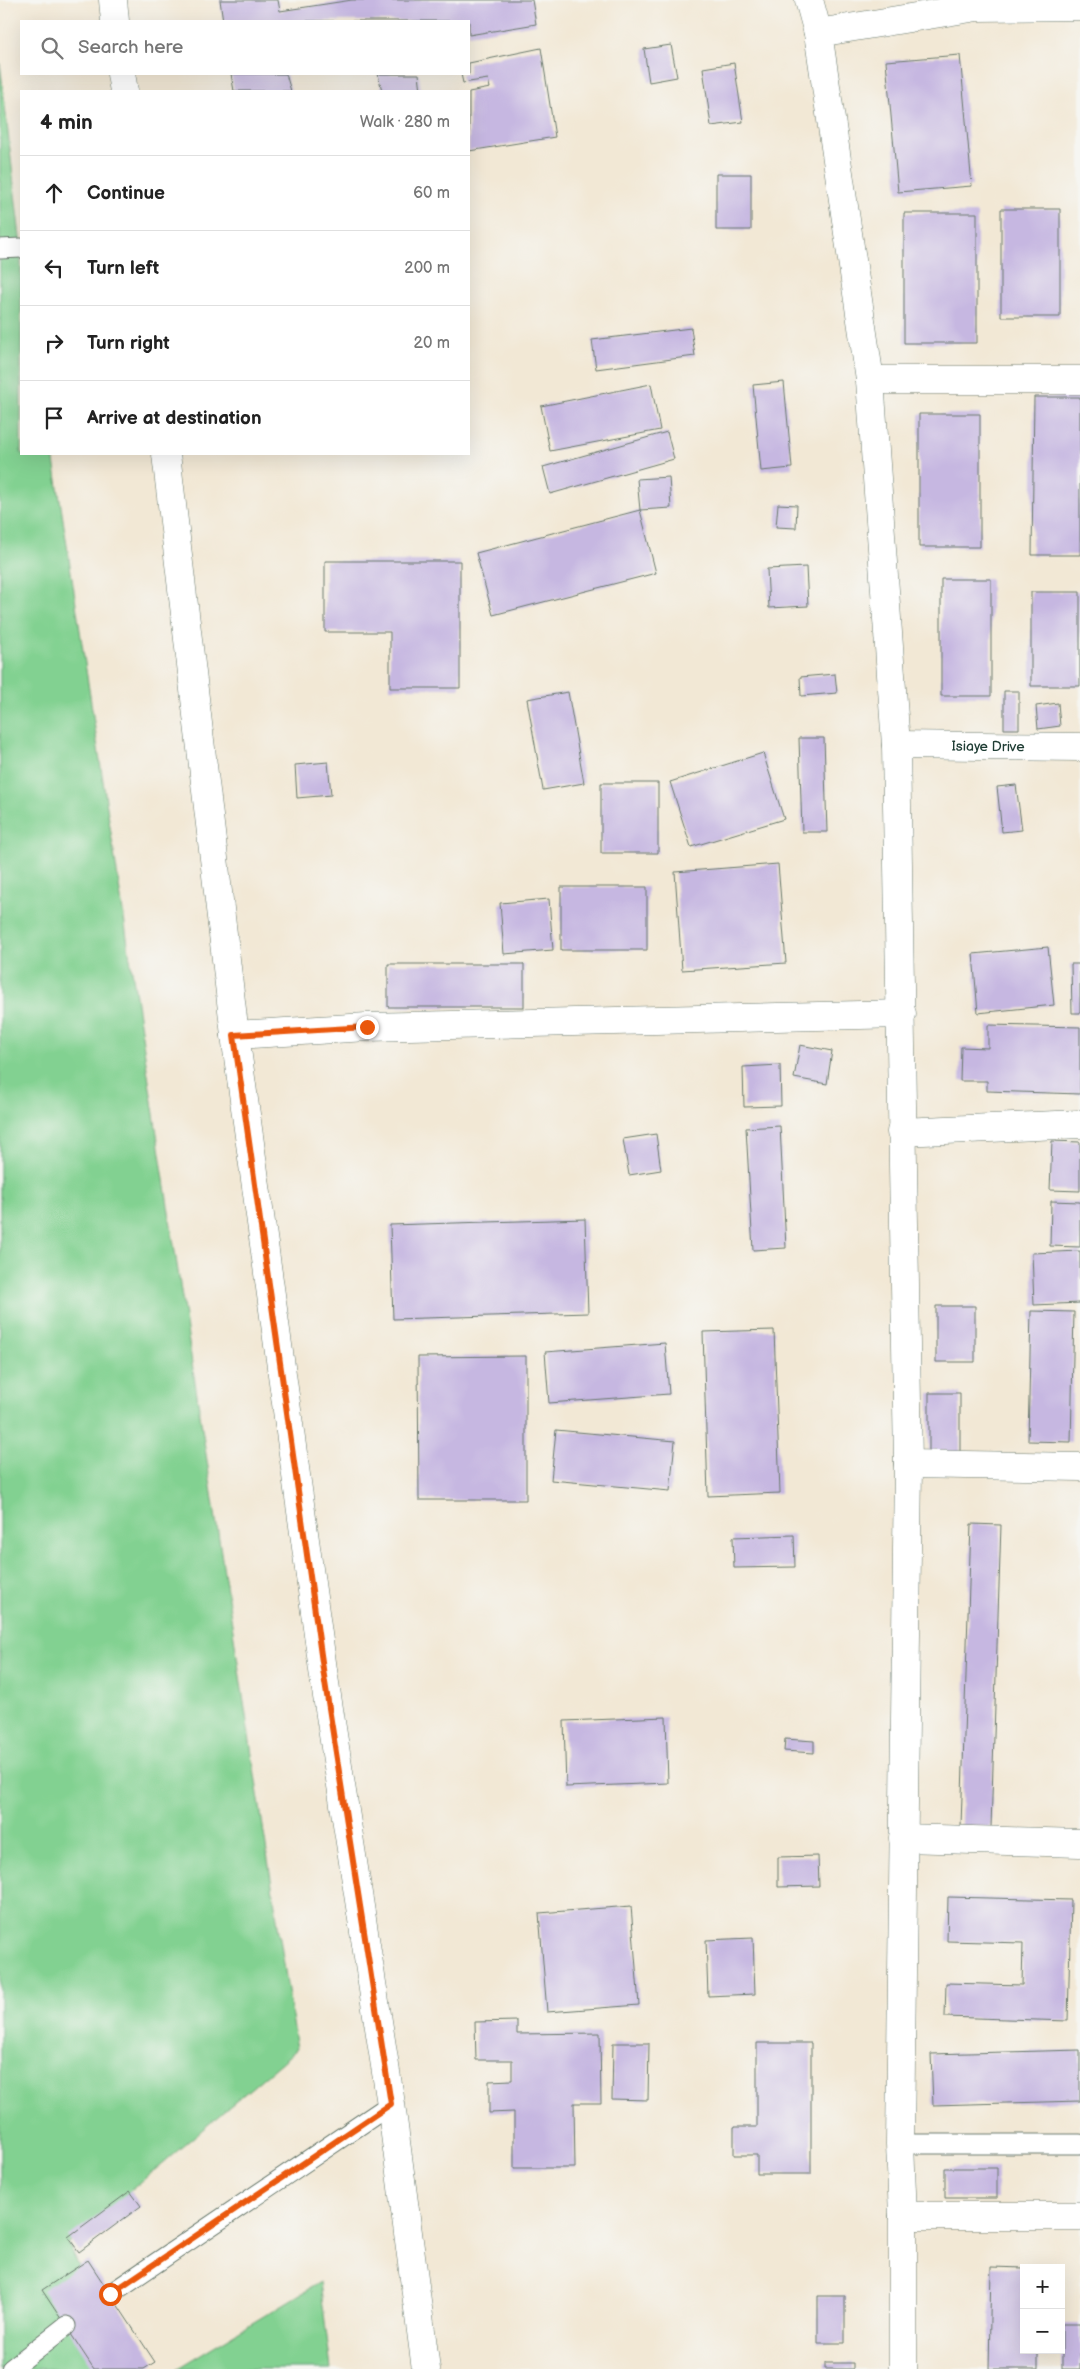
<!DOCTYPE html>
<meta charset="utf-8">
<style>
:root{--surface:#fff;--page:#f2f2f2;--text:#222;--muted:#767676;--line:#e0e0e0}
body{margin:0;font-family:"Balsamiq Sans",sans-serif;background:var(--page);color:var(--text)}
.controls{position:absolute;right:15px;bottom:15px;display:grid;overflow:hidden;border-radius:0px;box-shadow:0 5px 20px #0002}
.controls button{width:45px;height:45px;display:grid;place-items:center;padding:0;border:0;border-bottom:1px solid var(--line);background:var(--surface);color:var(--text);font:25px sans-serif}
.stop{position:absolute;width:15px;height:15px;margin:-11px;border:4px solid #ea580c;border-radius:50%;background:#fff}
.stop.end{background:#ea580c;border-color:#fff;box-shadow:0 1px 5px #0008}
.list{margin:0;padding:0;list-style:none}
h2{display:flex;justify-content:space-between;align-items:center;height:65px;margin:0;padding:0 20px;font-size:21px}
h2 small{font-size:16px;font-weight:400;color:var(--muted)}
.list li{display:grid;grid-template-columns:32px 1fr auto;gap:15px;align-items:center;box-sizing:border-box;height:75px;padding:0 20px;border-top:1px solid var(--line)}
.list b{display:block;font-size:19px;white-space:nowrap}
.list em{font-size:16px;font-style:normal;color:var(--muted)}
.icon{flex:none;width:28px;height:28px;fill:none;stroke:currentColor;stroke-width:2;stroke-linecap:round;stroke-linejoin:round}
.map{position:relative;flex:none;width:1080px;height:2369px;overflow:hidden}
.search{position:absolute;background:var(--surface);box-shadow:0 5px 20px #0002;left:20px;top:20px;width:450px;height:55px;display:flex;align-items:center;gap:12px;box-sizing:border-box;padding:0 18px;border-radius:0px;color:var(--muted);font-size:19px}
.panel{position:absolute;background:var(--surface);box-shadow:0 5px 20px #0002;left:20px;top:90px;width:450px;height:365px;border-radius:0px}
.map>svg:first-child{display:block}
</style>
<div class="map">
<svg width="1080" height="2369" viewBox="0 0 1080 2369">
<rect width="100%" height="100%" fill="#f6f6f2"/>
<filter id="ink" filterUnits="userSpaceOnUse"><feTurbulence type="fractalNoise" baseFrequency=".02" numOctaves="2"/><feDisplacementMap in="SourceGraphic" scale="10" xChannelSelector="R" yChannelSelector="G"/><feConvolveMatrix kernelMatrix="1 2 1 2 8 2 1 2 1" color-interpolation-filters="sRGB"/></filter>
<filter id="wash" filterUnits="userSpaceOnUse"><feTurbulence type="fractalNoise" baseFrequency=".0096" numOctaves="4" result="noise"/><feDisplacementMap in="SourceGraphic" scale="20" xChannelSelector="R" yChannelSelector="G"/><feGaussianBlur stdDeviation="1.12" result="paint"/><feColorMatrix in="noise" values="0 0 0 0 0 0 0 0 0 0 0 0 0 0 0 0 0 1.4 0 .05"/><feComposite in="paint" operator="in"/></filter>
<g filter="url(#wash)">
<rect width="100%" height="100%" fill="#f2e8d5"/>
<!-- green -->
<path fill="#82d191" stroke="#508762" d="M 0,62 L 21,246 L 21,454 L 53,454 L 297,2049 L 68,2244 L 129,2369 L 0,2369 Z
M 320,2282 L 331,2369 L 176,2369 Z"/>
<g id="blocks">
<!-- building -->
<path fill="#c6b7e1" d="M 220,0 L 278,0 L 280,11 L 352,0 L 532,0 L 536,24 L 469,35 L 469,21 L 223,21 Z
M 671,45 L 677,77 L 649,82 L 644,49 Z
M 541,48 L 555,137 L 469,151 L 469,92 L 490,88 L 488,79 L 463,83 L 461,74 L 469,74 L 469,63 Z
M 960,55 L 972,186 L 898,192 L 886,61 Z
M 734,63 L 743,122 L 711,126 L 703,68 Z
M 231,74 L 286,74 L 291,91 L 234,91 Z
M 378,74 L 419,74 L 421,91 L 382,91 Z
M 716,174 L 751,174 L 751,230 L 716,230 Z
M 1001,209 L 1060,209 L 1060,317 L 1001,317 Z
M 904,213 L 977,213 L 977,343 L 904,343 Z
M 691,328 L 695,356 L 596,369 L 592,340 Z
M 784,382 L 792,468 L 761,471 L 753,385 Z
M 651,384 L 660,430 L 550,451 L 541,406 Z
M 1034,397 L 1080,397 L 1080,555 L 1032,555 Z
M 919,414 L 980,414 L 980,547 L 919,547 Z
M 667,432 L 674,459 L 550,494 L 543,467 Z
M 669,477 L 671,508 L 640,510 L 637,479 Z
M 778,504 L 797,505 L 796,528 L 776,527 Z
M 640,510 L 656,573 L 493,615 L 476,553 Z
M 325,561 L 460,561 L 460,688 L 390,688 L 390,632 L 325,632 Z
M 806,567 L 808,606 L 769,608 L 767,569 Z
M 941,579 L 991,579 L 991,696 L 941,696 Z
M 1031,592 L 1080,592 L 1080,686 L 1031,686 Z
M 835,674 L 837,693 L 801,696 L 800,677 Z
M 1004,691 L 1019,691 L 1019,729 L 1004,729 Z
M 568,692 L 584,783 L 543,790 L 527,699 Z
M 1058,703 L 1060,726 L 1038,729 L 1036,706 Z
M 799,738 L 824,738 L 827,832 L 802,832 Z
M 763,753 L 784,819 L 691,847 L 670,782 Z
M 328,762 L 331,795 L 297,798 L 295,765 Z
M 601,783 L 658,783 L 658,853 L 601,853 Z
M 1016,785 L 1022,830 L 1002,832 L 997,787 Z
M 778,864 L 786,963 L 682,970 L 675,872 Z
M 561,887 L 647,887 L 647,950 L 561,950 Z
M 549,899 L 553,950 L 504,954 L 500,903 Z
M 1048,947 L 1054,1005 L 978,1013 L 973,954 Z
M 388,964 L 524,964 L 524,1007 L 388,1007 Z
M 1071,964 L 1080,964 L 1080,1013 L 1072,1013 Z
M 988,1025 L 1080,1027 L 1080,1094 L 987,1091 L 987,1081 L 960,1081 L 961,1047 L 988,1048 Z
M 800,1045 L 832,1051 L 827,1084 L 794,1078 Z
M 780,1065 L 781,1106 L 744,1107 L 743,1067 Z
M 780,1126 L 786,1248 L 753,1250 L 746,1128 Z
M 656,1134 L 661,1170 L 629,1175 L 623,1139 Z
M 1052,1141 L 1080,1142 L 1080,1191 L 1050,1190 Z
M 1051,1201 L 1080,1202 L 1080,1247 L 1050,1246 Z
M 585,1219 L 588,1313 L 393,1319 L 390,1225 Z
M 1080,1251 L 1080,1303 L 1034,1305 L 1032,1253 Z
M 936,1306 L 975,1306 L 975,1362 L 936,1362 Z
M 1031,1311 L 1074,1312 L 1071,1442 L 1028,1441 Z
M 774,1330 L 780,1493 L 708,1496 L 703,1332 Z
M 665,1343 L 669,1394 L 549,1403 L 545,1352 Z
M 526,1356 L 526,1500 L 419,1500 L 418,1357 Z
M 929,1393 L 960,1393 L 960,1453 L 929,1453 Z
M 556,1430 L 675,1441 L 670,1491 L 551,1480 Z
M 971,1524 L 1001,1525 L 991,1827 L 961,1826 Z
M 794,1535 L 795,1567 L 734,1568 L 733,1537 Z
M 666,1717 L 668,1783 L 566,1787 L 564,1721 Z
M 785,1739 L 814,1741 L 814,1753 L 784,1751 Z
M 818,1856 L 819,1886 L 778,1887 L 778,1857 Z
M 948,1897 L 1071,1900 L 1068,2021 L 945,2017 L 946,1983 L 1022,1985 L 1023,1943 L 947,1941 Z
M 631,1906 L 639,2005 L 547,2012 L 539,1913 Z
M 753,1938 L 755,1994 L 708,1996 L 706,1940 Z
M 517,2021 L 517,2034 L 600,2033 L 601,2103 L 574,2103 L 575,2168 L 514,2168 L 514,2112 L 489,2113 L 489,2081 L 512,2080 L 512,2060 L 476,2060 L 475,2022 Z
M 613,2043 L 649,2043 L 648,2100 L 612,2099 Z
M 757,2043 L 811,2043 L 811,2174 L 757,2174 L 757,2155 L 734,2155 L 734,2127 L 757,2127 Z
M 1080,2050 L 1080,2101 L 933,2105 L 931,2054 Z
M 945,2168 L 997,2168 L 997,2198 L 945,2198 Z
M 130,2191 L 141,2206 L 79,2252 L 68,2237 Z
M 88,2260 L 155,2362 L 144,2369 L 94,2369 L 42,2290 Z
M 991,2267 L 1024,2268 L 1024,2350 L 1038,2350 L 1038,2369 L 989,2369 Z
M 818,2296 L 845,2296 L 845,2343 L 818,2343 Z
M 1062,2324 L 1080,2324 L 1080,2369 L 1062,2369 Z
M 825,2363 L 853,2363 L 853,2369 L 825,2369 Z"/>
</g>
</g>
<g filter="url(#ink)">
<use href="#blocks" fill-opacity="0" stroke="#69796c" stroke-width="1"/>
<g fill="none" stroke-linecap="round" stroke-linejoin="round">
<!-- service casing -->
<g stroke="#69796c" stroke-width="21">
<path id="service" d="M 0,249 L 21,248
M 900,2144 L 1080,2144
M 110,2294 L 391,2104
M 11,2369 L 66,2326"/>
</g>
<!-- minor casing -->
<g stroke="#69796c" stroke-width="29">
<g id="minor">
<path d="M 809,0 L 818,33 L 870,380 L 896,745 L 908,1464 L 900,2144 L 903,2216 L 903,2369"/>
<path d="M 818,33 L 977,7 L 1080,6"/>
<path d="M 870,380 L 1080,380"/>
<path id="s1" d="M 896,745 L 1080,747"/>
<path d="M 235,1035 L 367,1027 L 902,1014"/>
<path d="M 901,1132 L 1080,1124"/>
<path d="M 908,1464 L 1080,1467"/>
<path d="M 903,1838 L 1080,1843"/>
<path d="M 903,2216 L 1080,2216"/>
</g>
</g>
<!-- secondary casing -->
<g stroke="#69796c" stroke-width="29">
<path id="secondary" d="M 113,0 L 115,21
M 121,74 L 124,91
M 166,454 L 235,1035 L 324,1677 L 391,2104 L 426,2369"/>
</g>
<!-- service -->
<use href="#service" stroke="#fff" stroke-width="19"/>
<!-- minor -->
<use href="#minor" stroke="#fff" stroke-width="28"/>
<!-- secondary -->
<use href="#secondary" stroke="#fff" stroke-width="28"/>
</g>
</g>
<g fill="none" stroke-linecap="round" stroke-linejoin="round" filter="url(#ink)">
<!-- route -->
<path stroke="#ea580c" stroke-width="6" d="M 110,2294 L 391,2104 L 324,1676 L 234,1035 L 367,1027"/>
</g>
<g text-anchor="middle" stroke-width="4.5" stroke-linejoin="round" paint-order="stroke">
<!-- street labels -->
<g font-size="14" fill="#1f3d34" stroke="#f6f6f2">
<text dy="5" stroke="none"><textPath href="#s1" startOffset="92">Isiaye Drive</textPath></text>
</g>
</g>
</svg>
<div class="controls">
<button>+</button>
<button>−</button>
</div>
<div class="stop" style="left:110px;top:2294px"></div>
<div class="stop end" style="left:367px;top:1027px"></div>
<div class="search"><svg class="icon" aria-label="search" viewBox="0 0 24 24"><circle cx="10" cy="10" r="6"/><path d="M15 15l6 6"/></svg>Search here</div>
<section class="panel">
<h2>4 min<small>Walk · 280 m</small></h2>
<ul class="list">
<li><svg class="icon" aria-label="ahead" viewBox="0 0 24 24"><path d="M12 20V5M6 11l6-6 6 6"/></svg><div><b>Continue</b></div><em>60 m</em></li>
<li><svg class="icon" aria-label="left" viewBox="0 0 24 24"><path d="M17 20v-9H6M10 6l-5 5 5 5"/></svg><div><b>Turn left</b></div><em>200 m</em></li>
<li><svg class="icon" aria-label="right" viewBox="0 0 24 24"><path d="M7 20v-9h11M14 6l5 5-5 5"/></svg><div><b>Turn right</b></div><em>20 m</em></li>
<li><svg class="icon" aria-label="arrive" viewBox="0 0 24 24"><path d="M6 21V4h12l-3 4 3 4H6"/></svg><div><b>Arrive at destination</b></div></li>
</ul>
</section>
</div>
